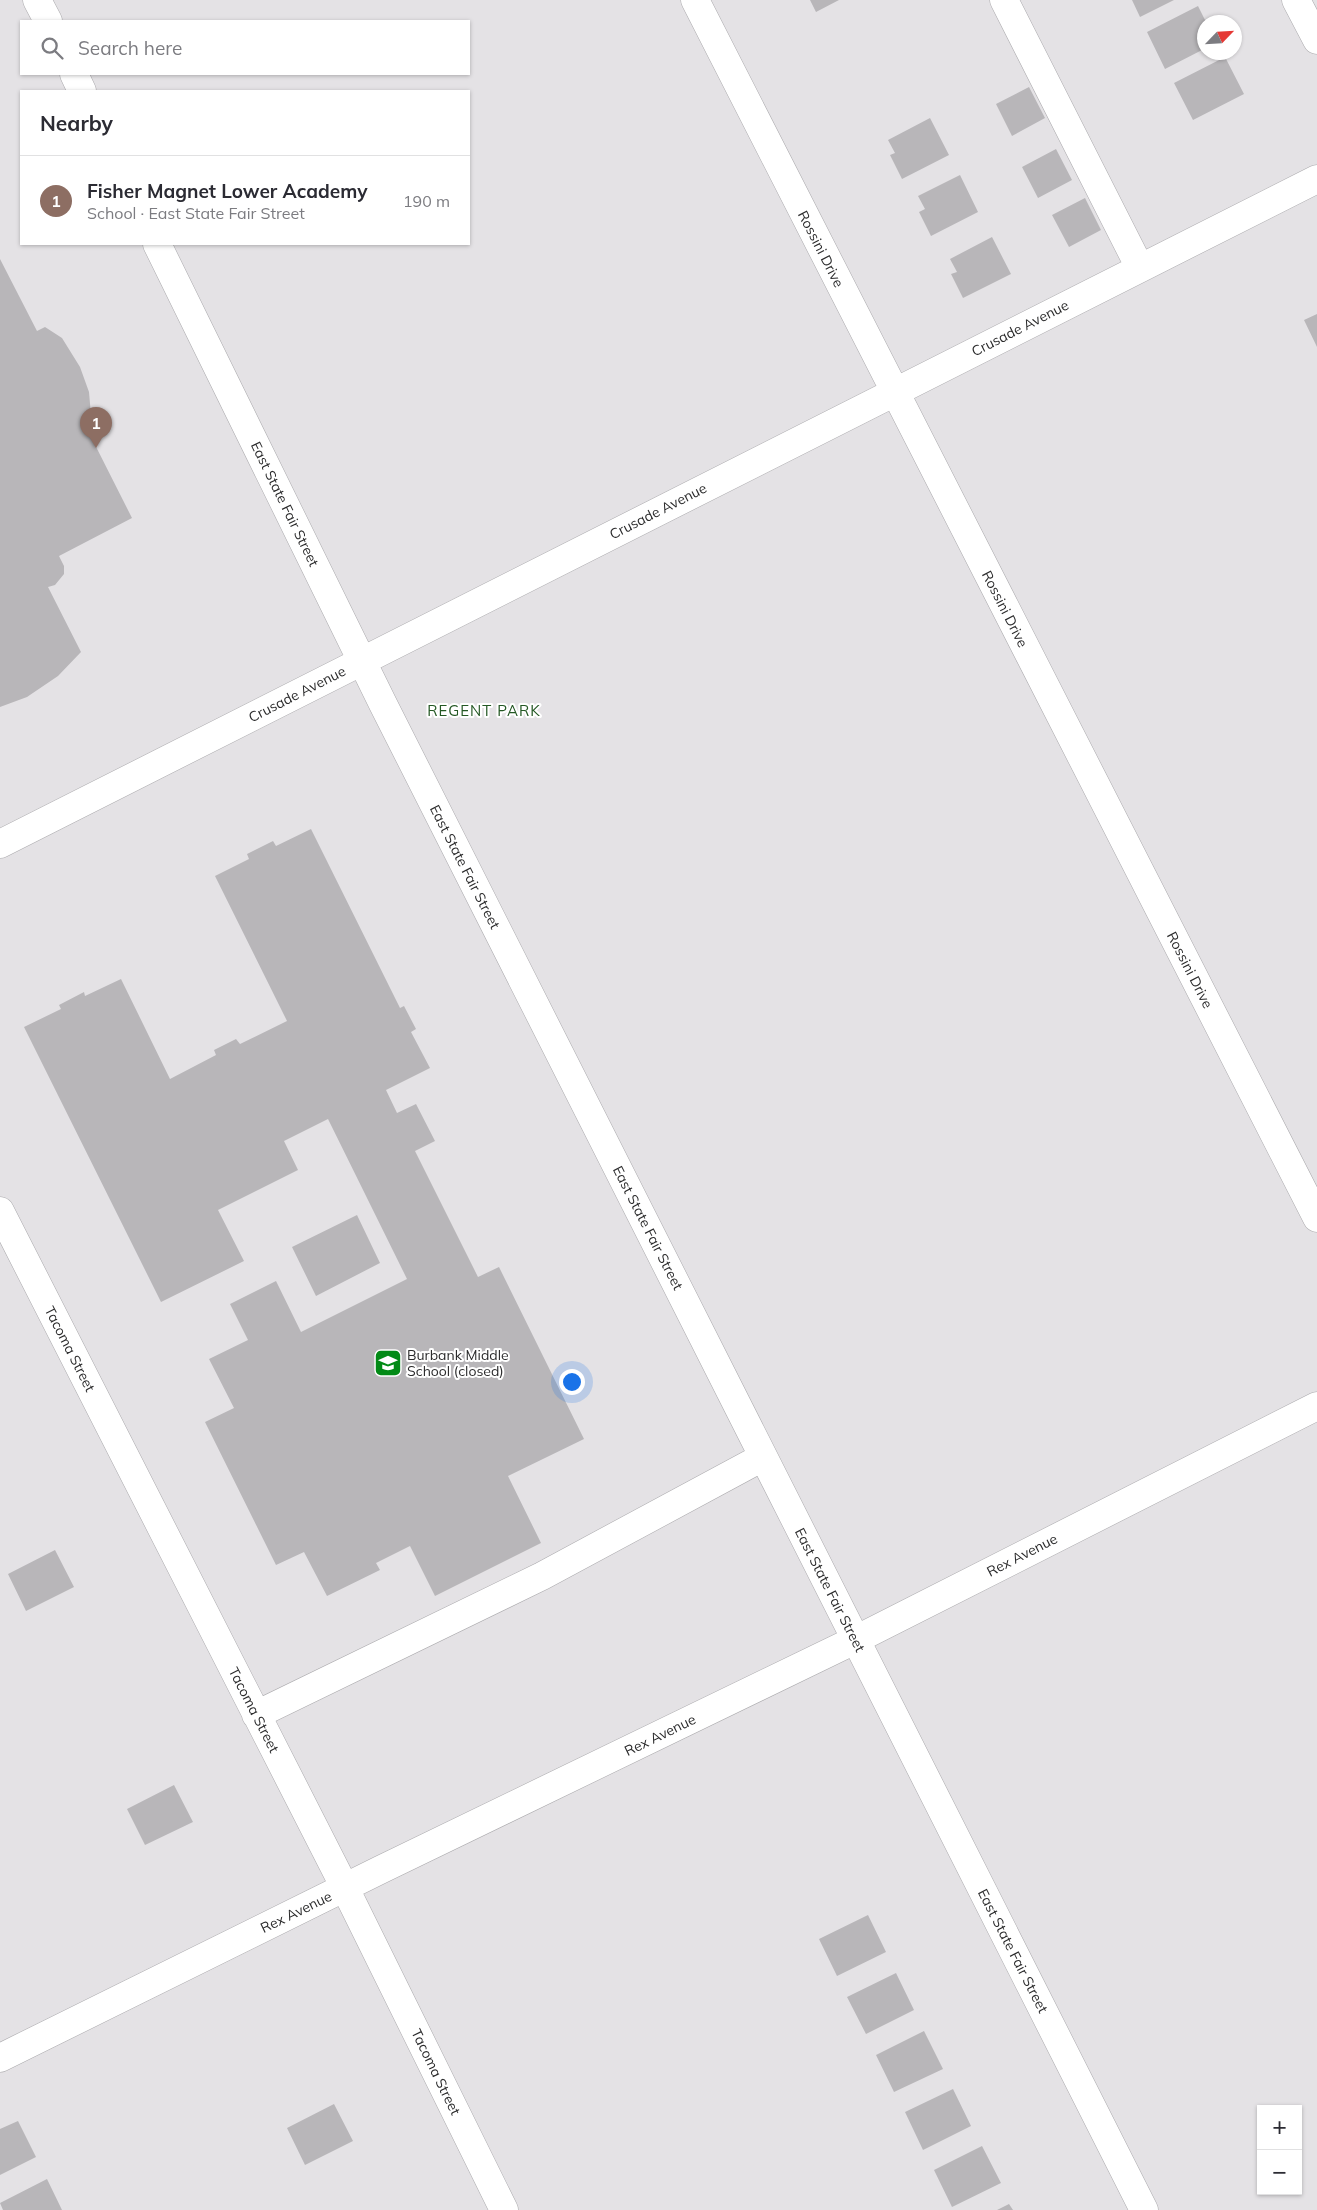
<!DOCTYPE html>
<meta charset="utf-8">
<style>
:root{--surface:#fff;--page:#f2f2f3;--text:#2b2b33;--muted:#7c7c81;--line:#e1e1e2;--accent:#2563eb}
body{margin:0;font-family:Mulish,sans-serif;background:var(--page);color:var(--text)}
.controls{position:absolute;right:15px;bottom:15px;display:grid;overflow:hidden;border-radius:0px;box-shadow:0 1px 4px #0004}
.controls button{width:45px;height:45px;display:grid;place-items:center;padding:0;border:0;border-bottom:1px solid var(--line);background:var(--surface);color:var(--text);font:25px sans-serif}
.compass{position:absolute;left:1197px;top:15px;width:45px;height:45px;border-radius:50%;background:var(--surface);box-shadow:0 1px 4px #0004;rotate:65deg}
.you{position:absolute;left:571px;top:1381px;width:18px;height:18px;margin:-12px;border:4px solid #fff;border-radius:50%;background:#1a73e8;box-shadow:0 0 0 8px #1a73e833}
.badge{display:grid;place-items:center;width:32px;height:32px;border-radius:50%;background:var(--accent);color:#fff;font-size:16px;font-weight:700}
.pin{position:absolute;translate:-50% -41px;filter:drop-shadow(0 1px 2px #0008)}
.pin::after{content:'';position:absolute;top:26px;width:18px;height:15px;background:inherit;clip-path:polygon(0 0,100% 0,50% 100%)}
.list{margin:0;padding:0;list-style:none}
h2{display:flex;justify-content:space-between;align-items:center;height:65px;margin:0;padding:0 20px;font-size:21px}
h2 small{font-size:16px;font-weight:400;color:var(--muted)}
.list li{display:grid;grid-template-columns:32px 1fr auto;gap:15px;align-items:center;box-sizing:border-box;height:90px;padding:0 20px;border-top:1px solid var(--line)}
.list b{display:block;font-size:19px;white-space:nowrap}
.list p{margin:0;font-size:16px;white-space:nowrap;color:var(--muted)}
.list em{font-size:16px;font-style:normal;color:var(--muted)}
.icon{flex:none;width:28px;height:28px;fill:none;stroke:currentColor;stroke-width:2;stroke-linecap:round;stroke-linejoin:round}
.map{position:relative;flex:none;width:1317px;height:2210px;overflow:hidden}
.search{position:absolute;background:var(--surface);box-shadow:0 1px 4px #0004;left:20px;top:20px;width:450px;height:55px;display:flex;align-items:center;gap:12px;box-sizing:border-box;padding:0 18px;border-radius:0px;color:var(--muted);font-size:19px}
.panel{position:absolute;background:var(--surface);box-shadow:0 1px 4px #0004;left:20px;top:90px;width:450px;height:155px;border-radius:0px}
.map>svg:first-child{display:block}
</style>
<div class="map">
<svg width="1317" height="2210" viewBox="0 0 1317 2210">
<rect width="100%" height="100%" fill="#e4e2e5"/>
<!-- building -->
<path fill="#b8b6b9" d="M 810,0 L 839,0 L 816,12 Z
M 1132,0 L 1174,0 L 1140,17 Z
M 1198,6 L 1206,22 L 1204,22 L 1204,49 L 1165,69 L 1147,32 Z
M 1225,57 L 1244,94 L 1193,120 L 1174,83 Z
M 1029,87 L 1045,118 L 1012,136 L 996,104 Z
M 930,118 L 949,155 L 902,179 L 890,155 L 895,153 L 888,140 Z
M 1056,149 L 1072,180 L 1038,198 L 1022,167 Z
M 960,175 L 978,212 L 931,236 L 919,212 L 925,209 L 918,196 Z
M 1085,198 L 1101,230 L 1069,247 L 1052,215 Z
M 992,237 L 1011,274 L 963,298 L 951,274 L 957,272 L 950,259 Z
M 0,259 L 37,331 L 45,327 L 62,338 L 80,367 L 89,392 L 91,415 L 82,419 L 132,518 L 59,556 L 64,566 L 64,574 L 55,585 L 48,587 L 81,652 L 58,676 L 27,697 L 0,707 Z
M 1317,314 L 1317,347 L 1304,320 Z
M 311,829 L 400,1008 L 404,1006 L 416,1029 L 411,1032 L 430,1068 L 386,1090 L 397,1113 L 416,1104 L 435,1141 L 415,1151 L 478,1277 L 499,1267 L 584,1439 L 508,1476 L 541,1543 L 435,1596 L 410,1546 L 376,1563 L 380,1570 L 327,1596 L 304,1552 L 276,1565 L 205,1422 L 234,1408 L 209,1359 L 248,1340 L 230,1304 L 276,1281 L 301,1332 L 407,1279 L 328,1119 L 284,1141 L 298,1170 L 218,1210 L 244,1261 L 161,1302 L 24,1027 L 61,1009 L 59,1005 L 84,992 L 85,996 L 121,979 L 170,1079 L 216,1055 L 214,1050 L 236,1039 L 240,1044 L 287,1021 L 215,876 L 249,859 L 247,854 L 273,841 L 276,846 Z
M 357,1215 L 380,1263 L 316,1296 L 292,1247 Z
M 55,1550 L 74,1587 L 26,1611 L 8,1574 Z
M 174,1785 L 193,1822 L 145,1845 L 127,1809 Z
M 868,1915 L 886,1952 L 837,1976 L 819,1939 Z
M 896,1973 L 914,2010 L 866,2034 L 847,1997 Z
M 924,2031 L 943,2069 L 894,2092 L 876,2055 Z
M 953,2089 L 971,2126 L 923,2150 L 905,2112 Z
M 334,2104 L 353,2141 L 305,2165 L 287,2128 Z
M 18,2121 L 36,2157 L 0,2175 L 0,2129 Z
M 982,2146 L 1001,2183 L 952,2207 L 934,2170 Z
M 47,2179 L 62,2210 L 3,2210 L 0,2203 Z
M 1009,2204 L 1013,2210 L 997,2210 Z"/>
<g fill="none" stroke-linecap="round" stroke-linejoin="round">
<!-- minor casing -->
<g stroke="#abaaad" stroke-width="29">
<path id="minor" d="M 37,0 L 48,21
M 695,0 L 1317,1218
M 1004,0 L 1140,268
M 1296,0 L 1317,40
M 74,74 L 82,91
M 157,244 L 383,704 L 1144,2210
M 0,844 L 1317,179
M 0,1211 L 345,1888 L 504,2210
M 256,1715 L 542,1576 L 763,1457
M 0,2058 L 380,1870 L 855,1640 L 1317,1406"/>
</g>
<!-- minor -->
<use href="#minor" stroke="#fff" stroke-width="28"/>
</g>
<!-- icons -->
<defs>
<g id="school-square" transform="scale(1.4375)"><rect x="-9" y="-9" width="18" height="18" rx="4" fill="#028a16" stroke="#fff"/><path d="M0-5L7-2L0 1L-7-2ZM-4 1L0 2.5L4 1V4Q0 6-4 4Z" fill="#fff"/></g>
</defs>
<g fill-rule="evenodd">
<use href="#school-square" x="388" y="1363"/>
</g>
<g text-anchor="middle" stroke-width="4" stroke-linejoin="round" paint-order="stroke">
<!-- street labels -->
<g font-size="14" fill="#2b2b2c" stroke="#fff">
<text transform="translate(821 249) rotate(63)" y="5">Rossini Drive</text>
<text transform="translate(1020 328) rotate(-27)" y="5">Crusade Avenue</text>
<text transform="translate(285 504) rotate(64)" y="5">East State Fair Street</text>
<text transform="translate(658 511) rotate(-27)" y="5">Crusade Avenue</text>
<text transform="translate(1005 609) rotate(63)" y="5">Rossini Drive</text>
<text transform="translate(297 694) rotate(-27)" y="5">Crusade Avenue</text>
<text transform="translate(465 867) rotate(63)" y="5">East State Fair Street</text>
<text transform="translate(1190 970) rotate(63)" y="5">Rossini Drive</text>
<text transform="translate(648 1228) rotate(63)" y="5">East State Fair Street</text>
<text transform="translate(70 1349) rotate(63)" y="5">Tacoma Street</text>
<text transform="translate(1022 1555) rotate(-27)" y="5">Rex Avenue</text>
<text transform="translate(830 1590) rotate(63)" y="5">East State Fair Street</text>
<text transform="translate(254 1710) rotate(63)" y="5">Tacoma Street</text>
<text transform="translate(660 1735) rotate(-26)" y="5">Rex Avenue</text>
<text transform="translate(296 1912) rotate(-26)" y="5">Rex Avenue</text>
<text transform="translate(1013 1951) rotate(63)" y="5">East State Fair Street</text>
<text transform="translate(436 2072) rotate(64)" y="5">Tacoma Street</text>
</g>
<!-- poi labels -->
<g font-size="14" fill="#2b2b2c" stroke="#fff" text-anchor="start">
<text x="407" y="1360">Burbank Middle<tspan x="407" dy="16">School (closed)</tspan></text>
</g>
<!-- neighbourhood labels -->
<g font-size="15" letter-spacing="1" fill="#245824" stroke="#fff">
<text x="484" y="716">REGENT PARK</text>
</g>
</g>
</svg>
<div class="controls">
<button>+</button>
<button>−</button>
</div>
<svg class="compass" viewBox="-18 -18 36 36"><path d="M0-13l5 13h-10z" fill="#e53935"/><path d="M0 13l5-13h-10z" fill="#7c7c81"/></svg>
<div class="you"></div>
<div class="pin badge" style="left:96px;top:448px;background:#8d6e63">1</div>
<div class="search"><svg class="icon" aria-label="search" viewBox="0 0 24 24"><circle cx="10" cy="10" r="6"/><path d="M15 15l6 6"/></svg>Search here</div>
<section class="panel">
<h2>Nearby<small></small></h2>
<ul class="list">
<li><span class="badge" style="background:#8d6e63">1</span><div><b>Fisher Magnet Lower Academy</b><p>School · East State Fair Street</p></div><em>190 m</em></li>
</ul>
</section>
</div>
